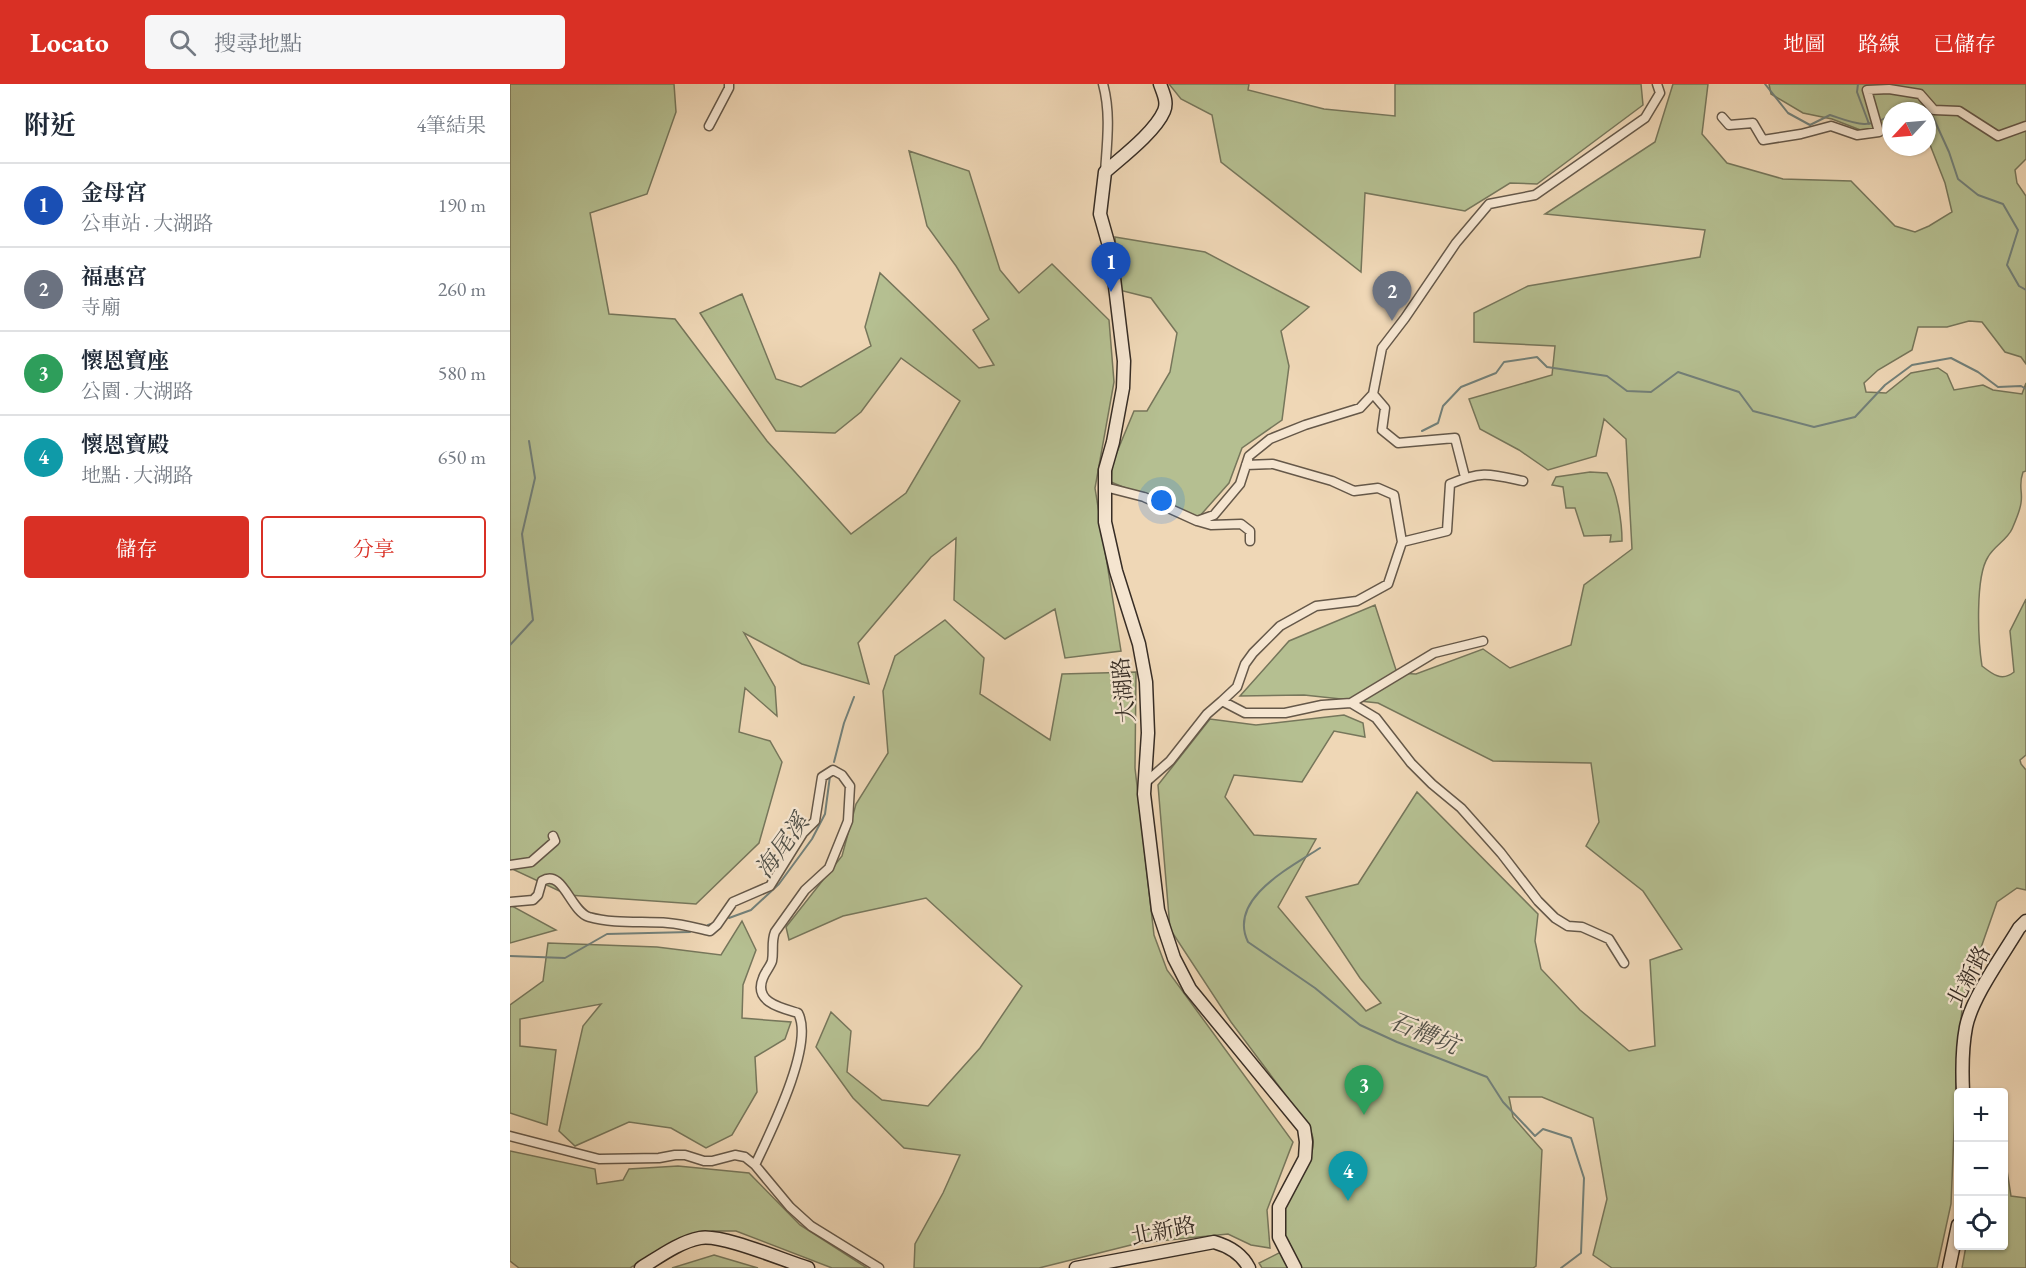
<!DOCTYPE html>
<html lang="zh-TW">
<meta charset="utf-8">
<style>
:root{--surface:#fff;--page:#f6f6f7;--text:#1f2937;--muted:#747a83;--line:#e0e1e3;--accent:#d93025}
body{margin:0;font-family:"EB Garamond","Noto Serif TC",serif;background:var(--page);color:var(--text)}
.controls{position:absolute;right:18px;bottom:18px;display:grid;overflow:hidden;border-radius:6px;box-shadow:0 2px 4px #0004}
.controls button{width:54px;height:54px;display:grid;place-items:center;padding:0;border:0;border-bottom:2px solid var(--line);background:var(--surface);color:var(--text);font:30px sans-serif}
.compass{position:absolute;left:1372px;top:18px;width:54px;height:54px;border-radius:50%;background:var(--surface);box-shadow:0 2px 4px #0004;rotate:244deg}
.you{position:absolute;left:652px;top:417px;width:21px;height:21px;margin:-15px;border:4px solid #fff;border-radius:50%;background:#1a73e8;box-shadow:0 0 0 9px #1a73e833}
.badge{display:grid;place-items:center;width:39px;height:39px;border-radius:50%;background:var(--accent);color:#fff;font-size:20px;font-weight:700}
.pin{position:absolute;translate:-50% -50px;filter:drop-shadow(0 2px 3px #0008)}
.pin::after{content:'';position:absolute;top:32px;width:21px;height:18px;background:inherit;clip-path:polygon(0 0,100% 0,50% 100%)}
.list{margin:0;padding:0;list-style:none}
h2{display:flex;justify-content:space-between;align-items:center;height:78px;margin:0;padding:0 24px;font-size:26px}
h2 small{font-size:20px;font-weight:400;color:var(--muted)}
.list li{display:grid;grid-template-columns:39px 1fr auto;gap:18px;align-items:center;box-sizing:border-box;height:84px;padding:0 24px;border-top:2px solid var(--line)}
.list b{display:block;font-size:22px;white-space:nowrap}
.list p{margin:0;font-size:20px;white-space:nowrap;color:var(--muted)}
.list em{font-size:20px;font-style:normal;color:var(--muted)}
.actions{display:flex;gap:12px;padding:18px 24px}
.actions a{flex:1;padding:14px 0;border:2px solid var(--accent);border-radius:6px;text-align:center;font-size:21px;color:var(--accent)}
.actions .main{background:var(--accent);color:#fff}
.icon{flex:none;width:33px;height:33px;fill:none;stroke:currentColor;stroke-width:2;stroke-linecap:round;stroke-linejoin:round}
.map{position:relative;flex:none;width:1516px;height:1184px;overflow:hidden}
header{display:flex;align-items:center;gap:36px;box-sizing:border-box;height:84px;padding:0 30px;background:var(--accent);color:#fff}
header strong{font-size:28px}
nav{display:flex;gap:33px;margin-inline-start:auto;font-size:21px}
.search{width:420px;height:54px;background:var(--page);display:flex;align-items:center;gap:15px;box-sizing:border-box;padding:0 21px;border-radius:6px;color:var(--muted);font-size:22px}
main{display:flex}
aside{flex:1;background:var(--surface)}
.map>svg:first-child{display:block}
</style>
<header>
<strong>Locato</strong>
<div class="search"><svg class="icon" aria-label="search" viewBox="0 0 24 24"><circle cx="10" cy="10" r="6"/><path d="M15 15l6 6"/></svg>搜尋地點</div>
<nav><a>地圖</a><a>路線</a><a>已儲存</a></nav>
</header>
<main>
<aside>
<h2>附近<small>4筆結果</small></h2>
<ul class="list">
<li><span class="badge" style="background:#1a4fb4">1</span><div><b>金母宮</b><p>公車站 · 大湖路</p></div><em>190 m</em></li>
<li><span class="badge" style="background:#6b7280">2</span><div><b>福惠宮</b><p>寺廟</p></div><em>260 m</em></li>
<li><span class="badge" style="background:#2e9e5b">3</span><div><b>懷恩寶座</b><p>公園 · 大湖路</p></div><em>580 m</em></li>
<li><span class="badge" style="background:#0f9aa8">4</span><div><b>懷恩寶殿</b><p>地點 · 大湖路</p></div><em>650 m</em></li>
</ul>
<div class="actions"><a class="main">儲存</a><a>分享</a></div>
</aside>
<div class="map">
<svg width="1516" height="1184" viewBox="0 0 1516 1184">
<rect width="100%" height="100%" fill="#efd7b6"/>
<filter id="stains"><feTurbulence type="fractalNoise" baseFrequency=".00333" numOctaves="4"/><feColorMatrix values="0 0 0 0 .2 0 0 0 0 .09 0 0 0 0 .02 0 0 0 .5 -.17"/></filter>
<radialGradient id="worn" r=".72"><stop offset=".6" stop-color="#630" stop-opacity="0"/><stop offset="1" stop-color="#630" stop-opacity=".3"/></radialGradient>
<!-- green -->
<path fill="#b5bf91" stroke="#76765b" stroke-width="1.5" d="M 0,0 L 164,0 L 166,28 L 137,110 L 80,129 L 99,230 L 165,235 L 257,357 L 341,450 L 396,409 L 450,317 L 391,274 L 351,328 L 325,349 L 266,347 L 190,229 L 232,210 L 266,295 L 291,303 L 361,262 L 355,243 L 370,189 L 469,284 L 484,281 L 463,246 L 479,235 L 446,182 L 417,142 L 399,67 L 459,87 L 490,186 L 509,209 L 542,180 L 599,236 L 604,298 L 585,404 L 611,567 L 555,574 L 545,525 L 495,555 L 444,516 L 446,454 L 421,473 L 348,559 L 359,600 L 292,580 L 234,549 L 265,603 L 267,632 L 235,604 L 229,648 L 260,657 L 272,678 L 249,759 L 186,820 L 58,811 L 0,784 Z
M 659,0 L 739,0 L 738,6 L 814,25 L 885,32 L 885,0 L 1131,0 L 1133,21 L 1027,100 L 1000,99 L 955,127 L 855,109 L 851,188 L 711,78 L 702,31 L 671,15 Z
M 1163,0 L 1198,0 L 1192,50 L 1217,79 L 1273,95 L 1341,97 L 1385,142 L 1405,148 L 1419,142 L 1442,128 L 1435,99 L 1417,53 L 1417,27 L 1381,27 L 1381,43 L 1353,47 L 1322,35 L 1293,29 L 1261,10 L 1259,0 L 1516,0 L 1516,75 L 1505,86 L 1507,99 L 1516,112 L 1516,280 L 1511,273 L 1495,268 L 1472,238 L 1459,237 L 1437,243 L 1408,243 L 1402,266 L 1368,286 L 1354,299 L 1356,308 L 1376,309 L 1401,289 L 1428,284 L 1437,290 L 1444,306 L 1473,301 L 1483,306 L 1512,310 L 1516,299 L 1516,387 L 1513,388 C 1508,402 1513,407 1511,419 C 1510,427 1505,438 1502,445 C 1497,456 1484,462 1478,473 C 1465,493 1468,557 1472,582 C 1482,590 1492,598 1504,588 L 1500,547 L 1516,515 L 1516,671 L 1510,676 L 1511,680 L 1516,686 L 1516,806 L 1507,804 L 1487,818 L 1453,915 L 1447,976 L 1441,1120 L 1427,1184 L 1102,1184 L 1083,1171 L 1097,1115 L 1083,1034 L 1032,1013 L 999,1013 L 1003,1033 L 1032,1066 L 1026,1182 L 1023,1184 L 752,1184 L 749,1179 L 781,1163 C 778,1158 774,1151 773,1146 C 767,1112 807,1083 803,1054 C 802,1050 800,1045 798,1041 L 721,938 L 660,845 L 648,701 L 700,635 L 746,641 L 834,631 L 853,639 L 855,653 L 824,647 L 792,698 L 724,691 L 715,713 L 744,751 L 806,755 L 768,823 L 856,927 L 871,919 L 850,894 L 796,813 L 848,800 L 907,708 L 1028,830 L 1025,857 L 1031,885 L 1070,926 L 1119,967 L 1145,962 L 1140,876 L 1172,865 L 1133,807 L 1076,762 L 1089,738 L 1081,679 L 983,677 L 868,619 L 794,611 L 730,612 L 779,557 L 865,521 L 887,589 L 906,590 L 973,565 L 1000,584 L 1061,561 L 1074,501 L 1122,465 L 1116,355 L 1094,335 L 1086,372 L 1038,386 L 1009,366 L 970,345 L 959,315 L 1042,291 L 1045,262 L 964,258 L 964,229 L 1018,202 L 1190,173 L 1195,146 L 1035,130 L 1145,58 Z
M 605,153 L 695,168 L 799,223 L 771,247 L 779,282 L 772,336 L 732,364 L 719,399 L 688,434 L 601,398 L 602,380 L 624,327 L 637,327 L 660,288 L 667,249 L 641,214 L 609,206 Z
M 1080,388 L 1097,389 C 1107,408 1112,436 1112,457 L 1100,458 L 1101,451 L 1074,452 L 1065,424 L 1056,424 L 1053,403 L 1042,401 L 1046,393 Z
M 435,536 L 474,574 L 470,610 L 540,656 L 552,590 L 626,588 L 625,684 L 644,851 L 657,886 L 783,1058 L 757,1126 L 760,1164 L 741,1161 L 718,1150 L 629,1159 L 529,1184 L 404,1184 L 405,1160 L 433,1109 L 450,1071 L 394,1064 L 343,1014 L 306,963 L 321,928 L 341,947 L 337,988 L 372,1016 L 418,1022 L 470,964 L 512,902 L 416,814 L 333,832 L 279,856 L 276,843 L 332,772 L 346,720 L 378,669 L 373,607 L 385,572 Z
M 0,821 L 46,846 L 0,859 Z
M 232,837 L 246,866 L 233,901 L 232,934 L 281,938 L 275,955 L 245,973 L 247,1008 L 222,1051 L 196,1064 L 161,1044 L 119,1038 L 65,1062 L 49,1047 L 73,942 L 91,920 L 10,935 L 10,962 L 46,966 L 37,1041 L 0,1029 L 0,921 L 33,897 L 38,859 L 147,863 L 211,871 Z
M 0,1067 L 85,1085 L 87,1100 L 113,1096 L 119,1085 L 168,1082 L 239,1089 L 290,1141 L 357,1184 L 322,1184 L 226,1147 L 203,1147 L 157,1162 L 120,1184 L 9,1184 L 0,1177 Z
M 1494,1067 L 1501,1112 L 1516,1114 L 1516,1184 L 1452,1184 L 1456,1162 L 1494,1162 Z
M 204,1171 L 248,1184 L 162,1184 Z"/>
<g fill="none" stroke-linecap="round" stroke-linejoin="round">
<!-- stream -->
<path stroke="#72807a" stroke-width="2" d="M 1255,0 L 1278,29 L 1300,41 L 1320,31 C 1344,39 1359,47 1381,30
M 1348,0 L 1347,8 L 1359,40
M 1385,27 L 1391,23 L 1404,24 L 1411,27
M 1417,30 L 1423,33 L 1439,68 L 1448,95 L 1468,111 L 1493,120 L 1508,146 L 1497,181 L 1509,202 L 1516,206
M 912,347 L 928,339 L 933,322 L 951,303 L 986,289 L 994,278 L 1027,273 L 1037,283 L 1097,292 L 1117,307 L 1141,308 L 1168,288 L 1229,308 L 1243,327 L 1304,343 L 1345,333 L 1375,301 L 1402,281 L 1441,274 L 1468,288 L 1488,303 L 1511,302 L 1516,305
M 0,561 L 23,536 L 12,450 L 25,394 L 19,357
M 324,678 L 334,639 L 344,613
M 810,764 C 781,783 717,815 738,858 L 805,904 L 850,941 L 887,958 L 977,993 L 993,1018 L 1025,1052 L 1033,1045 L 1061,1054 L 1074,1094 L 1071,1169 L 1051,1184
M 219,834 L 241,826 L 269,800 L 302,755 L 315,730 L 320,692
M 198,841 L 201,840
M 0,872 L 55,874 L 97,850 L 180,848"/>
<!-- street casing -->
<g stroke="#655849" stroke-width="11">
<path id="street" d="M 593,0 C 601,29 597,59 595,88
M 1212,33 L 1219,41 L 1243,39 L 1253,56 L 1291,50 L 1321,42 L 1347,51 L 1369,48 L 1357,6 L 1379,5 L 1410,10 L 1424,26 L 1449,27 L 1488,52 L 1516,42
M 199,42 L 219,4 L 219,0
M 863,310 L 875,324 L 872,346 L 888,359 L 945,354 L 955,393
M 595,403 L 634,413 L 687,437 L 704,431 L 730,400 L 739,372 L 760,355 L 795,341 L 850,324 L 863,310 L 872,264 L 895,234 L 946,159 L 979,120 L 1025,111 L 1135,34 L 1150,9 L 1147,0
M 687,437 L 701,441 L 731,440 L 740,447 L 740,457
M 892,458 L 937,447 L 940,400 C 972,386 981,390 1013,397
M 712,617 L 727,603 L 735,580 L 743,569 L 770,542 L 806,522 L 847,517 L 878,500 L 892,458 L 884,411 L 868,404 L 844,407 L 822,397 L 763,380 L 736,381
M 841,619 L 924,569 L 973,557
M 636,698 L 660,677 L 697,630 L 712,617 L 735,629 L 775,629 L 812,621 L 841,619 L 866,634 L 901,679 L 922,700 L 951,724 L 991,769 L 1028,817 L 1045,834 L 1058,842 L 1072,843 L 1099,855 L 1114,879
M 0,781 L 21,778 L 45,757 L 43,752
M 0,818 L 23,816 L 28,811 L 32,797 C 53,784 60,827 79,833 C 104,840 132,837 158,839 C 172,840 186,844 200,847 L 207,841 L 223,818 L 260,802 L 293,749 L 305,737 L 312,693 L 323,686 L 332,691 L 340,702 L 338,737 L 319,784 L 295,806 L 265,848 C 261,858 264,867 262,877 C 260,883 255,888 253,894 C 243,918 271,924 288,929 C 305,960 260,1049 245,1081
M 0,1052 L 89,1075 L 149,1074 L 165,1071 L 175,1071 L 194,1077 L 202,1077 L 225,1071 L 235,1073 L 245,1081 L 280,1123 L 301,1142 L 369,1184"/>
</g>
<!-- secondary casing -->
<g stroke="#372d25" stroke-width="15">
<path id="secondary" d="M 650,0 C 653,9 658,18 654,27 C 645,48 612,73 595,88 L 590,130 L 601,169 L 614,277 L 613,304 L 603,358 L 595,386 L 595,438 L 606,487 L 629,560 L 636,598 L 638,649 L 634,710 L 648,826 L 664,874 L 680,905 L 794,1044 L 796,1058 L 795,1074 L 769,1123 L 769,1153 L 785,1184
M 1453,1008 C 1452,987 1452,964 1456,943 C 1462,913 1493,871 1509,844 L 1516,837
M 131,1184 C 149,1173 169,1158 190,1154 C 213,1150 272,1176 298,1184
M 566,1184 L 704,1158 C 718,1162 732,1170 739,1184
M 1439,1184 L 1448,1141"/>
</g>
<!-- street -->
<use href="#street" stroke="#f5e5d0" stroke-width="8"/>
<!-- secondary -->
<use href="#secondary" stroke="#f5e5d0" stroke-width="12"/>
</g>
<g text-anchor="middle" stroke-width="4.5" stroke-linejoin="round" paint-order="stroke">
<!-- street labels -->
<g font-size="22" fill="#372d25" stroke="#f5e5d0">
<text transform="translate(613 606) rotate(-96)" y="8">大湖路</text>
<text transform="translate(1458 892) rotate(-62)" y="8">北新路</text>
<text transform="translate(653 1146) rotate(-11)" y="8">北新路</text>
</g>
<!-- water labels -->
<g font-size="24" font-style="italic" fill="#505048" stroke="#f5e5d0">
<text transform="translate(272 762) rotate(-54)" y="8">海尾溪</text>
<text transform="translate(914 949) rotate(22)" y="8">石糟坑</text>
</g>
</g>
<rect width="100%" height="100%" filter="url(#stains)"/>
<rect width="100%" height="100%" fill="url(#worn)"/>
</svg>
<div class="controls">
<button>+</button>
<button>−</button>
<button><svg class="icon" aria-label="locate" viewBox="0 0 24 24"><circle cx="12" cy="12" r="6"/><path d="M12 2v4M12 18v4M2 12h4M18 12h4"/></svg></button>
</div>
<svg class="compass" viewBox="-18 -18 36 36"><path d="M0-13l5 13h-10z" fill="#e53935"/><path d="M0 13l5-13h-10z" fill="#747a83"/></svg>
<div class="you"></div>
<div class="pin badge" style="left:601px;top:208px;background:#1a4fb4">1</div>
<div class="pin badge" style="left:882px;top:237px;background:#6b7280">2</div>
<div class="pin badge" style="left:854px;top:1031px;background:#2e9e5b">3</div>
<div class="pin badge" style="left:838px;top:1117px;background:#0f9aa8">4</div>
</div>
</main>
